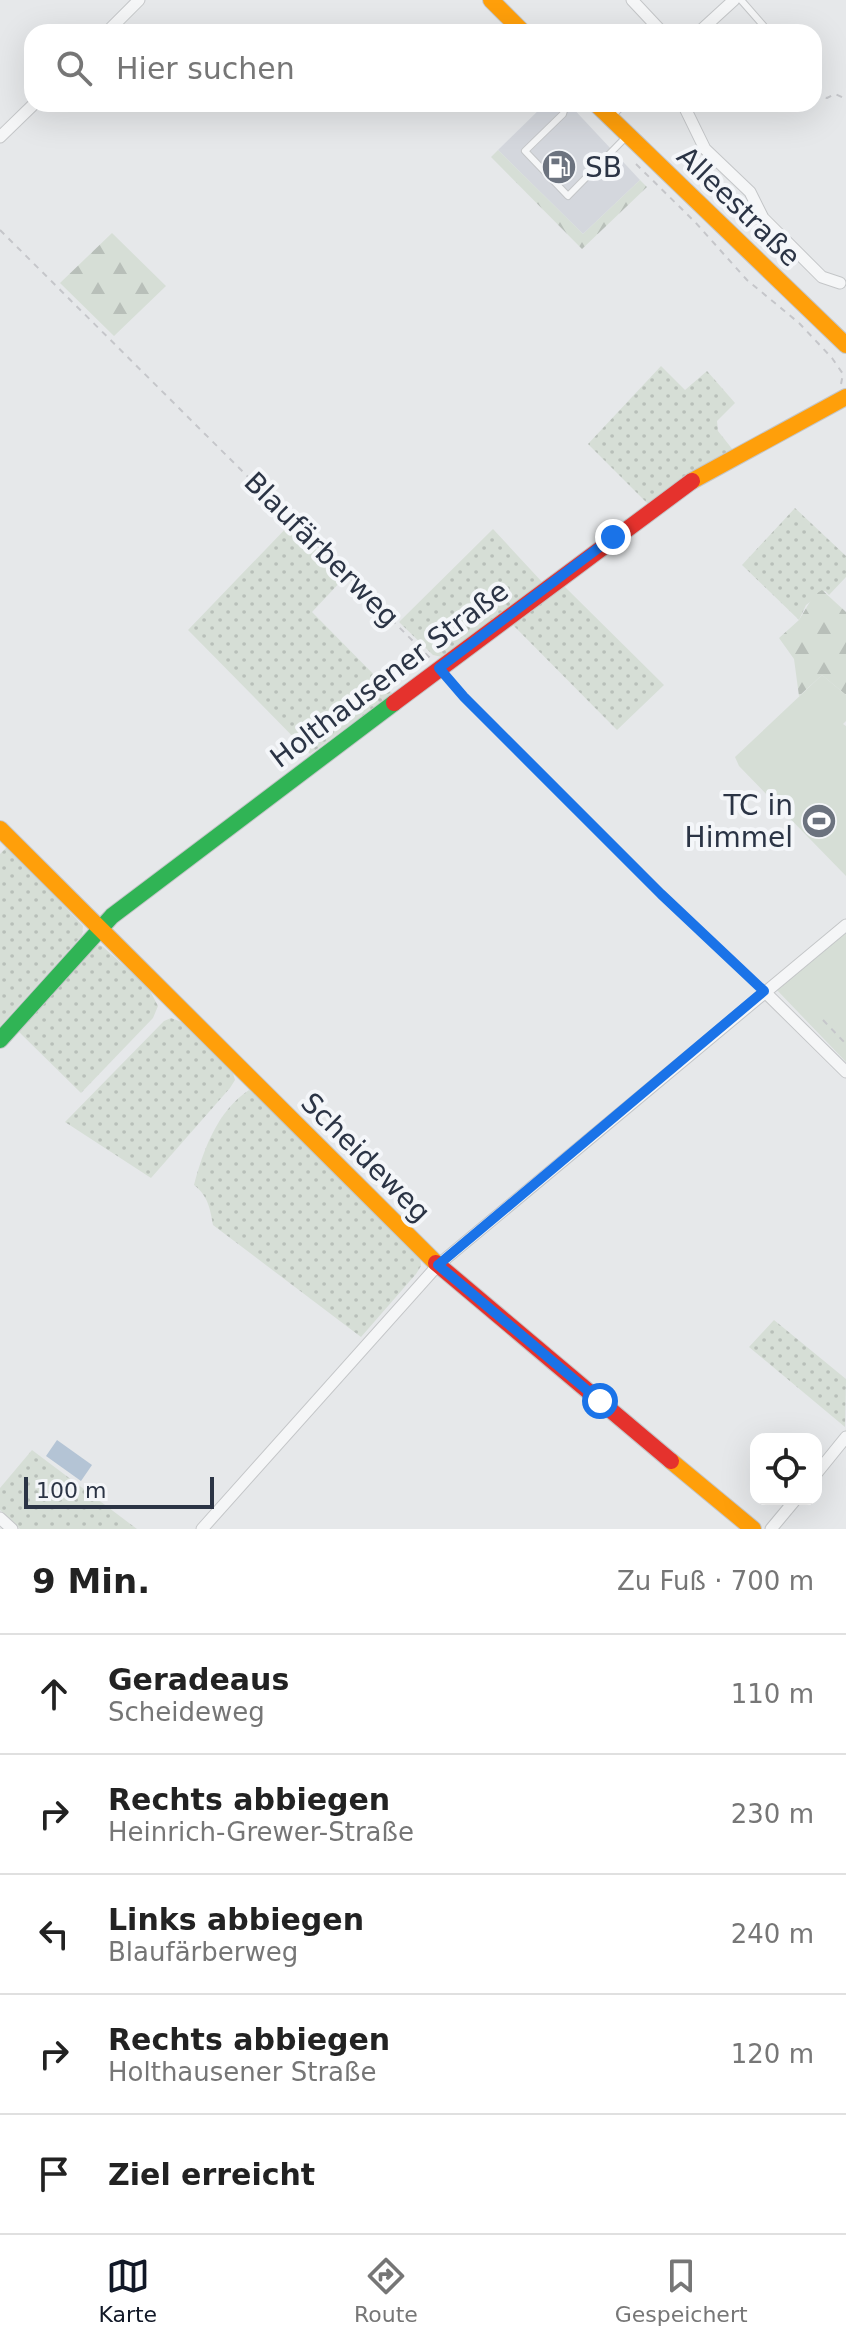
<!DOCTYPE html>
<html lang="de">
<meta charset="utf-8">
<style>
:root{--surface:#fff;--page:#f6f6f6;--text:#222;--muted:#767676;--line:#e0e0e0;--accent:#111827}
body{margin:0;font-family:"DejaVu Sans",sans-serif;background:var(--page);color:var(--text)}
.controls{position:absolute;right:24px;bottom:24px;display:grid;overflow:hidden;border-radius:16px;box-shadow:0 8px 32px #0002}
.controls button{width:72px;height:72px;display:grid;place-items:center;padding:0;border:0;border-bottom:2px solid var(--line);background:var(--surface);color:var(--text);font:40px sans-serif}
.scale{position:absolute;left:24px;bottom:20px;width:190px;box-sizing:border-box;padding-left:8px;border:4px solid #2b3445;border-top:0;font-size:22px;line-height:28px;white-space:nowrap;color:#2b3445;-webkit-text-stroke:6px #f4f6f9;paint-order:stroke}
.stop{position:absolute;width:24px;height:24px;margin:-18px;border:6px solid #1a73e8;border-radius:50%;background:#fff}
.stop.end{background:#1a73e8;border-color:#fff;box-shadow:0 2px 8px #0008}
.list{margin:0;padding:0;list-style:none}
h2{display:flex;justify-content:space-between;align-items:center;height:104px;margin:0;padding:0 32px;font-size:34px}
h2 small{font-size:26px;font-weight:400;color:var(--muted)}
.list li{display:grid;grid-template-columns:52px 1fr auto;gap:24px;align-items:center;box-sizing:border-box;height:120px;padding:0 32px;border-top:2px solid var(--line)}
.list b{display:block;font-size:30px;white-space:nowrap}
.list p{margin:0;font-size:26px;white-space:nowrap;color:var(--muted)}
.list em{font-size:26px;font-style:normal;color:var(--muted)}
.icon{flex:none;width:44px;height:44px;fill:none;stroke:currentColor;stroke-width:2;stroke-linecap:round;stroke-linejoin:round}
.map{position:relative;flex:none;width:846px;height:1529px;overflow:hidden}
.search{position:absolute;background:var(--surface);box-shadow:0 8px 32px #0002;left:24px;right:24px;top:24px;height:88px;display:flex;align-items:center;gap:20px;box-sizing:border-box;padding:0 28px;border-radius:24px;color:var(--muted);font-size:30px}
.sheet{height:704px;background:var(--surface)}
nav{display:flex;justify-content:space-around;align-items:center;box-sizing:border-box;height:112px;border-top:2px solid var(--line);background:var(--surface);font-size:22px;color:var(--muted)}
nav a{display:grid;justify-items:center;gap:4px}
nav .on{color:var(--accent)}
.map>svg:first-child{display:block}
</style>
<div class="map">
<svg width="846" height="1529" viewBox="0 0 846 1529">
<defs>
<pattern id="grass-dots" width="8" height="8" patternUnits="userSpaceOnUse" patternTransform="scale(2)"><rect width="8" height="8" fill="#d6ded6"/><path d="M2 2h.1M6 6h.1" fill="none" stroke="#b8bfb9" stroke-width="1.8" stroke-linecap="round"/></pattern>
<pattern id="forest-firs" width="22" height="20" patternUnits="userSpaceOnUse" patternTransform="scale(2)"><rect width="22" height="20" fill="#d6ded6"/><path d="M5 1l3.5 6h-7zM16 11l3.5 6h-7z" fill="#b8bfb9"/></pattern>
</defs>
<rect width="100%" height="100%" fill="#e6e8ea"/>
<!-- built -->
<path fill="#d4d7dd" d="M 545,104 L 569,104 L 640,180 L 583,234 L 498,150 Z"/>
<!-- grass -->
<path fill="url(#grass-dots)" d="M 661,366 L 685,390 L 707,371 L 735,403 L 717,421 L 718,431 L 733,450 L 649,505 L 588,444 Z
M 795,508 L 846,556 L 846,577 L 829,595 L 825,591 L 806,605 L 799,620 L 742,565 Z
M 291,523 L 344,578 L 312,612 L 393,694 L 310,754 L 188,630 Z
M 493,529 L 543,583 L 450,652 L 442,657 L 433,655 L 399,622 Z
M 563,585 L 664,685 L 617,730 L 511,623 Z
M 8,846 L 83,926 L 82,935 L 76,942 L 0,1026 L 0,854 Z
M 95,944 L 102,946 L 148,987 L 158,1006 L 153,1018 L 81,1093 L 16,1029 Z
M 171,1018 L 187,1024 L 233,1073 L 235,1080 L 230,1088 L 151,1178 L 65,1122 L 164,1021 Z
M 249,1090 L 261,1100 L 420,1256 L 421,1266 L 416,1274 L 361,1337 L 213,1225 C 210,1208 208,1196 194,1185 C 203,1151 217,1111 249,1090 Z
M 774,1320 L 846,1379 L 845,1427 L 749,1347 Z
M 32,1450 L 137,1529 L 20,1529 L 0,1510 L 0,1488 Z"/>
<!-- forest -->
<path fill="url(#forest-firs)" d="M 498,150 L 583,234 L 640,180 L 647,187 L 582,249 L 491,157 Z
M 112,233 L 166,286 L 114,336 L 60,283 Z
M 822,590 L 846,612 L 846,695 L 822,675 L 799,696 L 794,659 L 779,638 L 799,620 L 814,595 Z"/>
<!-- garden -->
<path fill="#d6ded6" d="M 822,675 L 846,695 L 846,721 L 843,724 L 846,726 L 846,876 L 739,766 L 735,757 Z
M 846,930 L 846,1062 L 775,988 Z"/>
<!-- water -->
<path fill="#b4c4d5" d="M 57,1440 L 92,1465 L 81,1481 L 46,1456 Z"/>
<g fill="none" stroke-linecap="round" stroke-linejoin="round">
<!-- lane casing -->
<g stroke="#c4c6c8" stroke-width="8">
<path id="lane" d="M 741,0 L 769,32
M 566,104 L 563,114 L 525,151 L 568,196 L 626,137"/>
</g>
<!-- street casing -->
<g stroke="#c4c6c8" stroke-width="13">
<path id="street" d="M 632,0 L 662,32
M 107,32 L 139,0
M 699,32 L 734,0
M 683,104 L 705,149 L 750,192 L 763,218 L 822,277 L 840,283
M 608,116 L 621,104
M 0,137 L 34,104
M 764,991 L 846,1072
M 816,1474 L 846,1437
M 0,1518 L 12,1529
M 202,1529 L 438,1265 L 846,925
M 771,1529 L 796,1499"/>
</g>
<!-- fast casing -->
<g stroke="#c4c6c8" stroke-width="18">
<path id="fast" d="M 0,1040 L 112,916 L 394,703"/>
</g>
<!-- slow casing -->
<g stroke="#c4c6c8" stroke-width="18">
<path id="slow" d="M 491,0 L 523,32
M 596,104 L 846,345
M 692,481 L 846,397
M 0,829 L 436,1263
M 671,1461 L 753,1529"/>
</g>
<!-- jam casing -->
<g stroke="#c4c6c8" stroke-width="18">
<path id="jam" d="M 394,703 L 692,481
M 436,1263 L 671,1461"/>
</g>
<!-- path -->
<path stroke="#c5c6ca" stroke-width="2" stroke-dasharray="6 6" stroke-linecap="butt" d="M 814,95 L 827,98 L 835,94 L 846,99
M 636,164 L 695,222 L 747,280 L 799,323 L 832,358 L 843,374 L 841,384
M 0,230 L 430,658
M 450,681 L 754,984
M 823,1020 L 846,1044"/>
<!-- lane -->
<use href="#lane" stroke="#f5f6f7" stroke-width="6"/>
<!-- street -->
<use href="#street" stroke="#f5f6f7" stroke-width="11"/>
<!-- fast -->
<use href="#fast" stroke="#30b455" stroke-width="16"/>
<!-- slow -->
<use href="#slow" stroke="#ff9f0a" stroke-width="16"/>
<!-- jam -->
<use href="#jam" stroke="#e5322d" stroke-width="16"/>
</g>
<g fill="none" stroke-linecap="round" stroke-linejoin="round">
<!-- route -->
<path stroke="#1a73e8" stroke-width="10" d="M 600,1401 L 438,1265 L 764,991 L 661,894 L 464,697 L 439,668 L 613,537"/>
</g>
<!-- icons -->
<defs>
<g id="fuel-disc" transform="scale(1.8)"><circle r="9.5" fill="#6c737f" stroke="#f4f6f9"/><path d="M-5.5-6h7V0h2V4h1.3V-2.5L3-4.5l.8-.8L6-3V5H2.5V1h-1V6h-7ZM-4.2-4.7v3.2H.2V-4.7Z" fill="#fff"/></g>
<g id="stadium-disc" transform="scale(1.8)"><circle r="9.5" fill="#6c737f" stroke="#f4f6f9"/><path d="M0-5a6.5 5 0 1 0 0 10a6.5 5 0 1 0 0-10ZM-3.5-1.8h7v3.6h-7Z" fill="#fff"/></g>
</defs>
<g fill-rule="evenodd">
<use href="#fuel-disc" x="559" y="167"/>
<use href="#stadium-disc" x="819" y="821"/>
</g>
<g text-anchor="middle" stroke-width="8" stroke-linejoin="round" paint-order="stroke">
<!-- poi labels -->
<g font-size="28" fill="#2b3445" stroke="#f4f6f9" text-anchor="start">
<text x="585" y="177">SB</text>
<text x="793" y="815" text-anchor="end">TC in<tspan x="793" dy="32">Himmel</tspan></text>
</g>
<!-- street labels -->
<g font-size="28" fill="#2b3445" stroke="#f4f6f9">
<text transform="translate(739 206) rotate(44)" y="10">Alleestraße</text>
<text transform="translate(322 549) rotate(45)" y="10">Blaufärberweg</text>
<text transform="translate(389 674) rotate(-37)" y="10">Holthausener Straße</text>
<text transform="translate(366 1157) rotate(45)" y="10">Scheideweg</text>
</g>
</g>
</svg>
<div class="controls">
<button><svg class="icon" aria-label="locate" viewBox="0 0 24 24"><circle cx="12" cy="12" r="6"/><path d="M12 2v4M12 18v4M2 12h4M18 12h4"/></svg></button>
</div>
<div class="scale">100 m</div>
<div class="stop" style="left:600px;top:1401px"></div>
<div class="stop end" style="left:613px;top:537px"></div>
<div class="search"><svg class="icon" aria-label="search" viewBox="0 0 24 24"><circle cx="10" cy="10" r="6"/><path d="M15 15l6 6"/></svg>Hier suchen</div>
</div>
<section class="sheet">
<h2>9 Min.<small>Zu Fuß · 700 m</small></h2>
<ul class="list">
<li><svg class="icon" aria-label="ahead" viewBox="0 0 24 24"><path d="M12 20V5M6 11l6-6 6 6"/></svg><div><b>Geradeaus</b><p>Scheideweg</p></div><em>110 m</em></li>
<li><svg class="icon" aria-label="right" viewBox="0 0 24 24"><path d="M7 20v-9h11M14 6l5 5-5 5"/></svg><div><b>Rechts abbiegen</b><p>Heinrich-Grewer-Straße</p></div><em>230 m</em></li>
<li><svg class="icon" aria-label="left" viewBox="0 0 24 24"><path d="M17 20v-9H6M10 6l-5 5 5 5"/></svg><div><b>Links abbiegen</b><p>Blaufärberweg</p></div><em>240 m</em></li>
<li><svg class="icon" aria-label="right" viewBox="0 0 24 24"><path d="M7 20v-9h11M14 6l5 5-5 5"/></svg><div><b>Rechts abbiegen</b><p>Holthausener Straße</p></div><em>120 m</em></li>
<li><svg class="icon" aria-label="arrive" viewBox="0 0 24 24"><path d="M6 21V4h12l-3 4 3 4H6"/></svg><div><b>Ziel erreicht</b></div></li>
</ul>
</section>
<nav>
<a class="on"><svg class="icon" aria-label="map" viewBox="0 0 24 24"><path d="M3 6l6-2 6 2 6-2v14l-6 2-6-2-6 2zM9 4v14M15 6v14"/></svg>Karte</a>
<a><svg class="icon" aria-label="directions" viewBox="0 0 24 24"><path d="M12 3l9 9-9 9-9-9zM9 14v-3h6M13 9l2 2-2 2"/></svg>Route</a>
<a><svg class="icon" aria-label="saved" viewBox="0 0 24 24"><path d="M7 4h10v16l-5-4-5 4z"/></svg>Gespeichert</a>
</nav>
